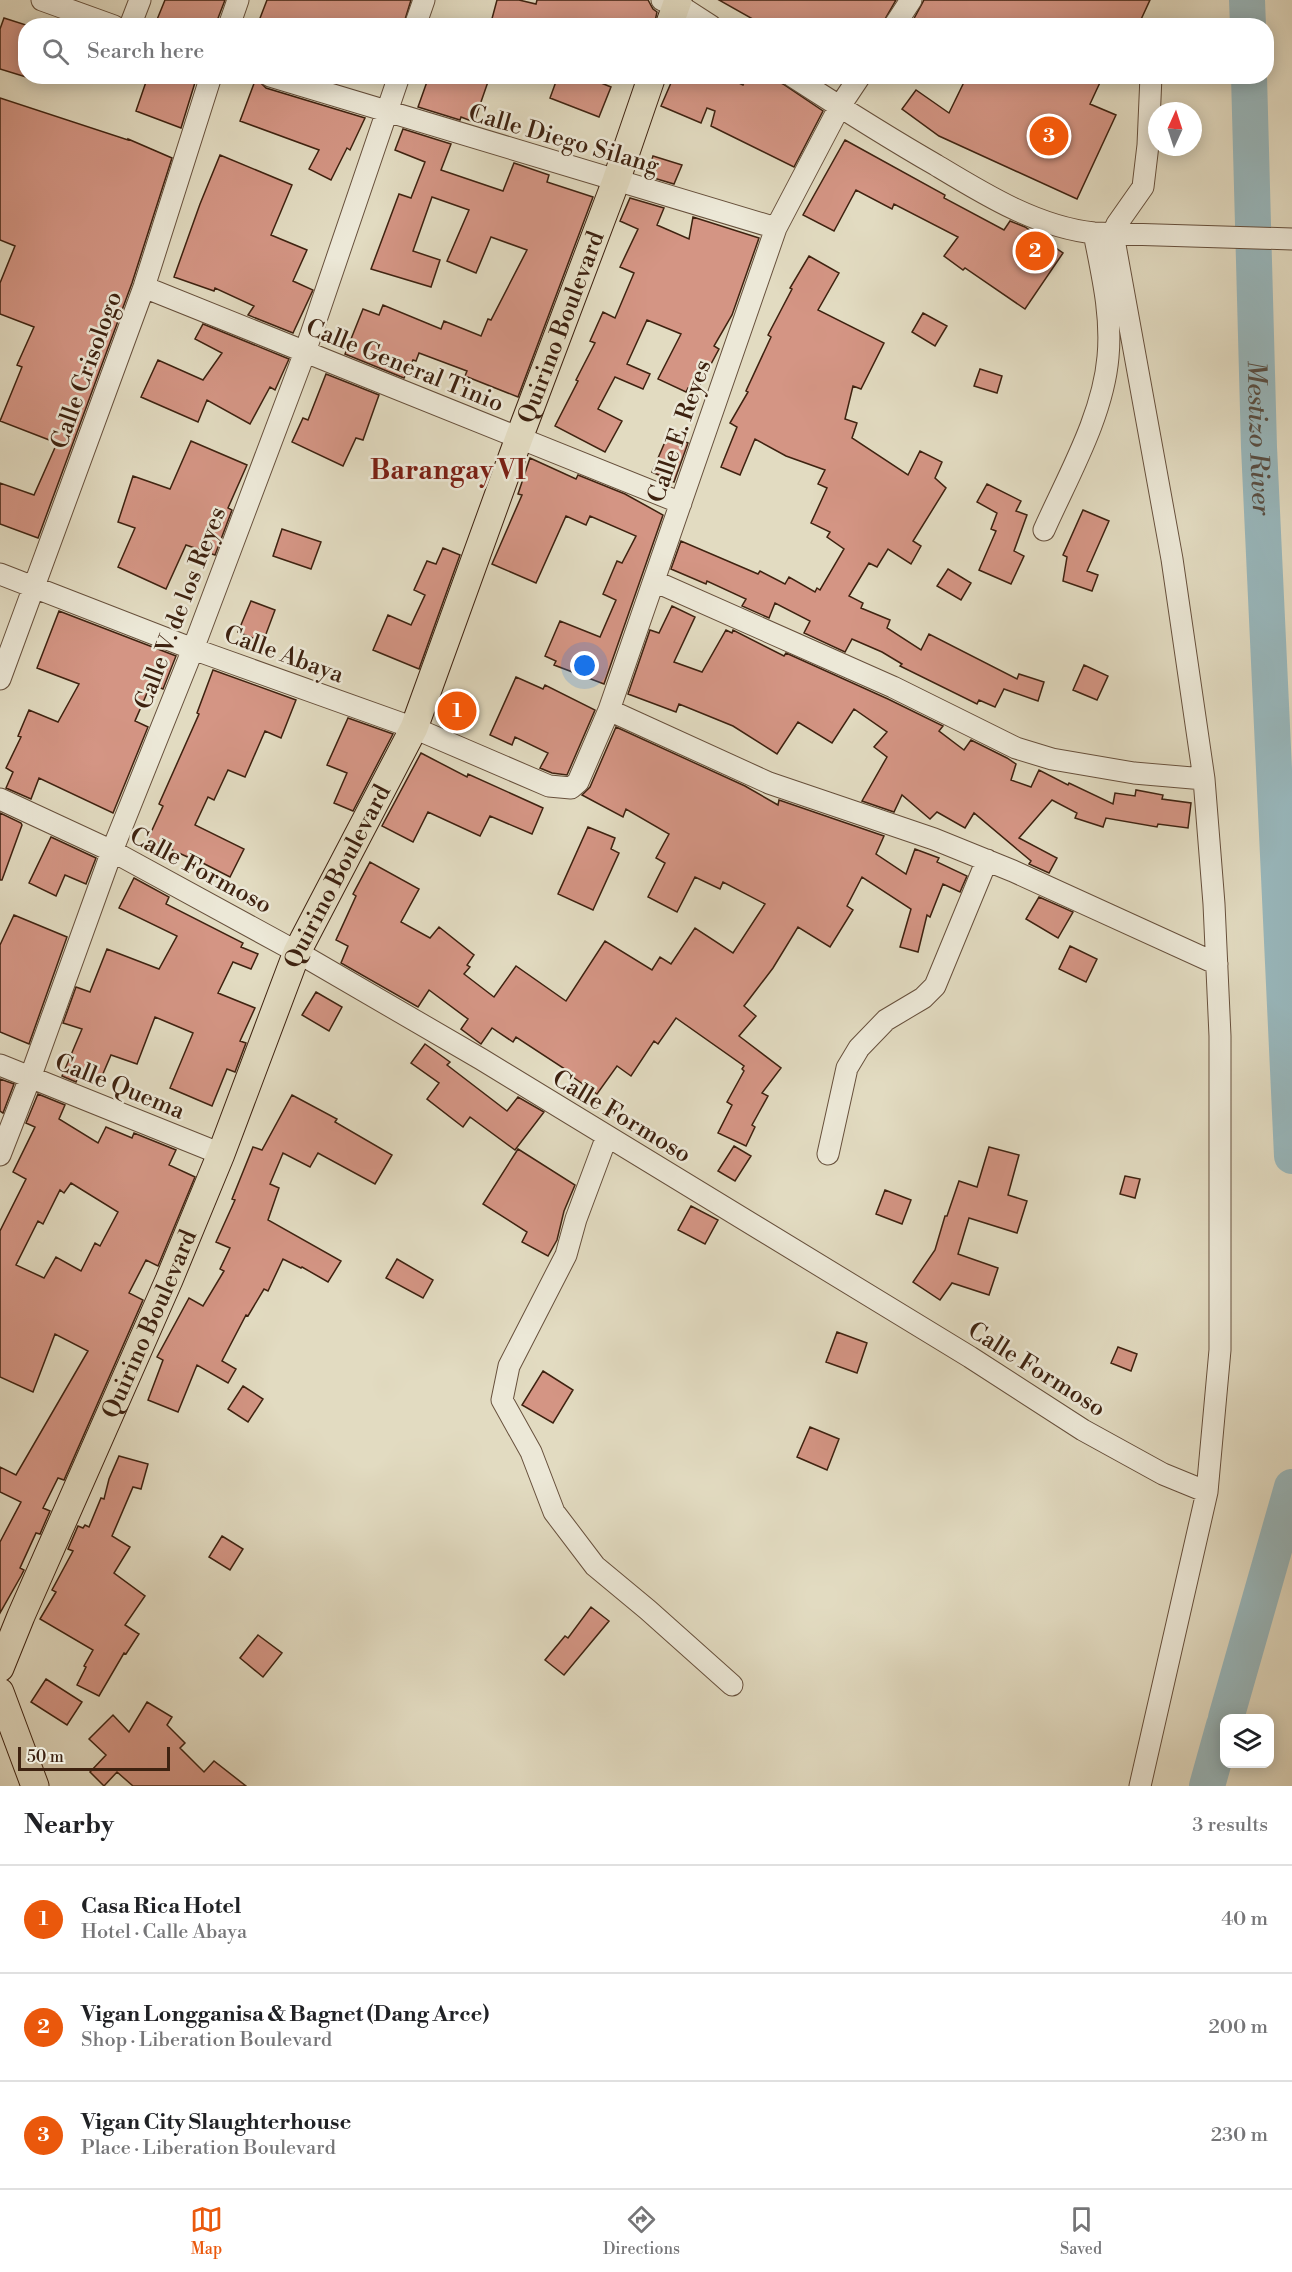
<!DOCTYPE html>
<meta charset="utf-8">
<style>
:root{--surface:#fff;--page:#f2f2f2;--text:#202124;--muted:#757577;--line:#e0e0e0;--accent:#ea580c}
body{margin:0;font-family:"Libre Bodoni",serif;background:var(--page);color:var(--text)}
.controls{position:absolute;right:18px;bottom:18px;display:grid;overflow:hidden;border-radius:12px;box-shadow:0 3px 15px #0003}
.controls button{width:54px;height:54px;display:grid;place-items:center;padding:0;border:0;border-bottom:2px solid var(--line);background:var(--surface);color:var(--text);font:30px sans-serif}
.compass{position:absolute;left:1148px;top:102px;width:54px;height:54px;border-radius:50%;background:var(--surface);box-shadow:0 3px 15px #0003;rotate:3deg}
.scale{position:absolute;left:18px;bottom:15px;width:152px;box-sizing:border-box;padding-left:6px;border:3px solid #3e2210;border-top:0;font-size:16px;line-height:21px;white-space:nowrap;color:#3e2210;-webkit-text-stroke:4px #ece8d7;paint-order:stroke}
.you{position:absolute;left:585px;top:666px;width:21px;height:21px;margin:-15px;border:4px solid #fff;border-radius:50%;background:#1a73e8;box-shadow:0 0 0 9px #1a73e833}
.badge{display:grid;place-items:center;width:39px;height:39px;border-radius:50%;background:var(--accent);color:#fff;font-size:20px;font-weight:700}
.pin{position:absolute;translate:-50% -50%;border:3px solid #fff;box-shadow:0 2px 6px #0006}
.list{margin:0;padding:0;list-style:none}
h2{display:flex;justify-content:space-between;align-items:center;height:78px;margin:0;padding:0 24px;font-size:26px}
h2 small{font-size:20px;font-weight:400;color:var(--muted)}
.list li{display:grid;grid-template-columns:39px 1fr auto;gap:18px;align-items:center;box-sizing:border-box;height:108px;padding:0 24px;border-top:2px solid var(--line)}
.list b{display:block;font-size:22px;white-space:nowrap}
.list p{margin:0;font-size:20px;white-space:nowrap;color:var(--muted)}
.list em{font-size:20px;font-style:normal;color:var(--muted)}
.icon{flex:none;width:33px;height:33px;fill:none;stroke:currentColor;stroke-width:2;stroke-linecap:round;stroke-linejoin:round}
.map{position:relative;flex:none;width:1292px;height:1786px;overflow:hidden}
.search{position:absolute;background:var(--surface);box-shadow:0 3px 15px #0003;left:18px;right:18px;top:18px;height:66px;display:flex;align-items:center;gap:15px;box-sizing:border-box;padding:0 21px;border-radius:24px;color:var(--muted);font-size:22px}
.sheet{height:402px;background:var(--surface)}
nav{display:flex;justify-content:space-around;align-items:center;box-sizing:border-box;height:84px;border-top:2px solid var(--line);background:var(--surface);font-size:16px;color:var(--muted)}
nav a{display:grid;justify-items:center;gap:3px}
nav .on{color:var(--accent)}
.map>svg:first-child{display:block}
</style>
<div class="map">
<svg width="1292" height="1786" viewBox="0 0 1292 1786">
<rect width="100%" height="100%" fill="#e2dbc1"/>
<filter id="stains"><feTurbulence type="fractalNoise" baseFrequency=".00333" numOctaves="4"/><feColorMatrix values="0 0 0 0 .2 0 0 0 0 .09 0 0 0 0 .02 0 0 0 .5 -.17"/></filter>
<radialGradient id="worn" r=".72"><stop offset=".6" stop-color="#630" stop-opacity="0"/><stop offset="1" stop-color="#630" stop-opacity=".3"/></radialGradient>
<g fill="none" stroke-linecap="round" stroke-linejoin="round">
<!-- river -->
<g stroke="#99b8bd" stroke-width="36">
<path d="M 1247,0 L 1248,26"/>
<path id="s1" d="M 1249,76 L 1259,447 L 1292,1156"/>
<path d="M 1226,1718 L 1292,1487"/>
<path d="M 1207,1786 L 1224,1725"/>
</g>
</g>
<!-- building -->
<path fill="#d49584" stroke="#3e2210" stroke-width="1.5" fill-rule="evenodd" d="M 165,0 L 225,0 L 215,26 L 166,26 L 156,22 Z
M 267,0 L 411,0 L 403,26 L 257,26 Z
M 497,0 L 519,0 L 536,4 L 537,0 L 648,0 L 653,9 L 657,12 L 654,26 L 490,26 Z
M 719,0 L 896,0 L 881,26 L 765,26 Z
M 924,0 L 1150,0 L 1138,26 L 910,26 Z
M 4,18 L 26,25 L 26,77 L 0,69 L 0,29 Z
M 148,76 L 197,76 L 181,128 L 136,111 Z
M 429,76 L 490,76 L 474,122 L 461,117 L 460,120 L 418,107 Z
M 558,76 L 584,76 L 611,87 L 599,117 L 550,98 Z
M 674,76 L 724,76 L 743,85 L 747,76 L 767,76 L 783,84 L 823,111 L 794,167 L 711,126 L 715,111 L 707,108 L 701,123 L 661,106 Z
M 967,76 L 1103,76 L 1090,104 L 1116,115 L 1077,199 L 939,136 L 902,109 L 916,90 L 949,113 Z
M 256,78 L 266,88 L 365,118 L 350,150 L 347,148 L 331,180 L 309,169 L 319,150 L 240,121 Z
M 0,98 L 128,140 L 128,139 L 172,158 L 132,283 L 38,538 L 0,524 L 0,483 L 34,495 L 57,443 L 0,421 L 22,367 L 17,365 L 34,327 L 0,314 L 0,283 L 15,246 L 0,240 Z
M 403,129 L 451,144 L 441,170 L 503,191 L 514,163 L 549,175 L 547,182 L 593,197 L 518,397 L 465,376 L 467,371 L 419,353 L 416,361 L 413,360 L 404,378 L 345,354 L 363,309 L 379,315 L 383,305 L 441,329 L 444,321 L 481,336 L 488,319 L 491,320 L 527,250 L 491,237 L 476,273 L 447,261 L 469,210 L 432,197 L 413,251 L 440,260 L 431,287 L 371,269 L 399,194 L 411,198 L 425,162 L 395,150 Z
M 845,140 L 945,195 L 944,198 L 1004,230 L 1010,221 L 1025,227 L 1063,253 L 1025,309 L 965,268 L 963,270 L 944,256 L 958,237 L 894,204 L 892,209 L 856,190 L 834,231 L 803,215 Z
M 220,155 L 292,185 L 271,235 L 307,250 L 293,281 L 313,290 L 293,333 L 248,315 L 254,306 L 215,288 L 214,291 L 174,277 L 200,204 Z
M 653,156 L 682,165 L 674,184 L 647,176 Z
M 630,198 L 664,208 L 657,225 L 689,239 L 693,217 L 759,238 L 732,315 L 714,346 L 719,349 L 696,392 L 688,388 L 686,392 L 658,379 L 681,334 L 647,320 L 627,364 L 650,374 L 643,389 L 615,377 L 598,409 L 622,421 L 605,452 L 555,426 L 578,381 L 576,380 L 595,343 L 590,341 L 603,312 L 615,318 L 634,273 L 620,267 L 638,229 L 620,221 Z
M 809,256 L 839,273 L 818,310 L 884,343 L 861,389 L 853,386 L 845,419 L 857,423 L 852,438 L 908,475 L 920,451 L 942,462 L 935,478 L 946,488 L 913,541 L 921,546 L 911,564 L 888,549 L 877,567 L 869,563 L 849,596 L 863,603 L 861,608 L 890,620 L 887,628 L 921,650 L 929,634 L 1017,679 L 1019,674 L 1044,682 L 1038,701 L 1004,689 L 995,707 L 979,700 L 977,704 L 900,666 L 902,664 L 882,652 L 852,639 L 845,652 L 804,633 L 810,621 L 775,603 L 769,618 L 742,606 L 746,599 L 707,581 L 706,584 L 671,569 L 681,541 L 758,574 L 760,571 L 785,584 L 789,577 L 815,592 L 817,588 L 820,590 L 844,549 L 827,537 L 830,532 L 811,523 L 827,488 L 818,484 L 825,470 L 786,456 L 755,439 L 740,475 L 721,467 L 737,427 L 730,423 L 748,392 L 746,391 L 771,337 L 768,335 L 792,289 L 790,288 Z
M 923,313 L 947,326 L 935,346 L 912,332 Z
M 203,324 L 289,359 L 275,390 L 270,387 L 250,424 L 207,400 L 198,422 L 141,397 L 158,360 L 203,380 L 222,353 L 195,339 Z
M 980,369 L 1002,376 L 997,393 L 974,386 Z
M 326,374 L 379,395 L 363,440 L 356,438 L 343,466 L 292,442 L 303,418 L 308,420 Z
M 668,435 L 688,443 L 674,482 L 652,472 Z
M 191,441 L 247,465 L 228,508 L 232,510 L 215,555 L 186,545 L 166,589 L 118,567 L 135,528 L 118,522 L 133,476 L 170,489 Z
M 530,458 L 576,479 L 578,475 L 625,494 L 663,515 L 604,684 L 554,665 L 556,661 L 545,656 L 560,621 L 600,637 L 616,600 L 603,594 L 617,561 L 622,563 L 636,536 L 590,516 L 586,525 L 566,516 L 536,583 L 492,564 L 522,495 L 518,494 Z
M 987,484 L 1021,501 L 1016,511 L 1027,515 L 1014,551 L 1024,556 L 1011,584 L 979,570 L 996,531 L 991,529 L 997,513 L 977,502 Z
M 1083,510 L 1109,521 L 1087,571 L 1098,575 L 1092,591 L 1063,581 L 1067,557 L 1063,555 Z
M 282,529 L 321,542 L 311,569 L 273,556 Z
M 443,548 L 460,555 L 419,669 L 373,650 L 388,615 L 411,625 L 425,595 L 414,590 L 427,561 L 436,564 Z
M 948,569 L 971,583 L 961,600 L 937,586 Z
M 251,601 L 275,610 L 263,642 L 238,632 Z
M 672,606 L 695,617 L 674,662 L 702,672 L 726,630 L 732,633 L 733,630 L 784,656 L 786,653 L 888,699 L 943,726 L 939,731 L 964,750 L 971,740 L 1007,758 L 1016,764 L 1011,780 L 1031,787 L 1039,770 L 1068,785 L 1069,783 L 1113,804 L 1115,793 L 1135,796 L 1136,790 L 1163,795 L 1162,799 L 1191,803 L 1188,828 L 1158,824 L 1157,827 L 1106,818 L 1103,827 L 1075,818 L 1077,813 L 1052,800 L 1019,838 L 1057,858 L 1049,873 L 1029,864 L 1031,861 L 974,813 L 965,828 L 937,812 L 930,819 L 902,795 L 894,812 L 862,801 L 887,757 L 874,747 L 887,732 L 854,709 L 832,743 L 798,722 L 777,754 L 733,726 L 679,704 L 676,712 L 628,694 L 650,630 L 659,633 Z
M 59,611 L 176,656 L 163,689 L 151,684 L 135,721 L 148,727 L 113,813 L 39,778 L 31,799 L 6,788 L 13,772 L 6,768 L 21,737 L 18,736 L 29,710 L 58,722 L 79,684 L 37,668 Z
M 1084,665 L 1108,676 L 1097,700 L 1073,690 Z
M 213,670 L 296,700 L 281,738 L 265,731 L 245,777 L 228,770 L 214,800 L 208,797 L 195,825 L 244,849 L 230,877 L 193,858 L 192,859 L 148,839 L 163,806 L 159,804 L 199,714 L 197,713 Z
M 516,677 L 543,689 L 545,685 L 595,710 L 567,775 L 552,773 L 540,768 L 548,753 L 515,737 L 512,745 L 490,735 Z
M 348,718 L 393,734 L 353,811 L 334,803 L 347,773 L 327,765 Z
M 616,727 L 745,786 L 778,805 L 779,800 L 884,836 L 876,854 L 906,874 L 915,849 L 939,858 L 937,862 L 967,876 L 960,892 L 943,884 L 930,917 L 927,915 L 918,952 L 900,947 L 911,909 L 862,877 L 847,906 L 853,910 L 830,947 L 798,927 L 773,968 L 744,1006 L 756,1016 L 739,1036 L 781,1068 L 762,1093 L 768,1096 L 752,1125 L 755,1127 L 746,1146 L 718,1133 L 732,1105 L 727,1102 L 744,1071 L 742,1069 L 744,1066 L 676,1018 L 658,1044 L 654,1041 L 631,1076 L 617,1066 L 597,1094 L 570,1075 L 571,1073 L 516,1037 L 513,1042 L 492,1028 L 481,1044 L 461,1029 L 468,1019 L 429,990 L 418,1007 L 341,963 L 348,946 L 336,940 L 356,896 L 353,894 L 370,862 L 419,889 L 401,922 L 430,938 L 439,927 L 474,955 L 467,965 L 470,967 L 464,974 L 494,997 L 516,966 L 566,1001 L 605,941 L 652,970 L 660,957 L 671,964 L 695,928 L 733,953 L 765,904 L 723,882 L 720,889 L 695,877 L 677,912 L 648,897 L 665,863 L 656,858 L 669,834 L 626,809 L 623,817 L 582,795 L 590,787 Z
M 421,753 L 467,777 L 468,774 L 543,808 L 532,834 L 490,816 L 480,836 L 428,812 L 413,842 L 382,826 Z
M 0,813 L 21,823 L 22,825 L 2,880 L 0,880 Z
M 588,827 L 615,838 L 611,849 L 619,853 L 593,910 L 558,894 Z
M 51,837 L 96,858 L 86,884 L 65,875 L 56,896 L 29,883 Z
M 134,878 L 169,897 L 166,904 L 243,943 L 241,947 L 258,954 L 251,969 L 233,962 L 218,993 L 255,1008 L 240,1041 L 246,1043 L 235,1072 L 227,1069 L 212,1106 L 170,1088 L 193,1033 L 155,1017 L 137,1064 L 111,1055 L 99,1083 L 79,1075 L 76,1082 L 62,1076 L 82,1029 L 63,1023 L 76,987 L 90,992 L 107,949 L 159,969 L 177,936 L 119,908 Z
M 1039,897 L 1073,912 L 1058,938 L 1026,919 Z
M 14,915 L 67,937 L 29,1044 L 0,1032 L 0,945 Z
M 1070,946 L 1097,959 L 1086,982 L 1059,969 Z
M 316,992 L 342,1007 L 329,1031 L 302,1015 Z
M 425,1044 L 450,1062 L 447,1065 L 507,1111 L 518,1097 L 544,1112 L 515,1150 L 470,1117 L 463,1127 L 427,1099 L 439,1083 L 411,1063 Z
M 0,1079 L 14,1084 L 3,1113 L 0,1111 Z
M 38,1094 L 65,1105 L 59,1119 L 98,1143 L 106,1127 L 132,1138 L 134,1133 L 176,1150 L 169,1165 L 195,1177 L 158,1266 L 146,1260 L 129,1293 L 143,1300 L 64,1480 L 58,1478 L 43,1508 L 50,1511 L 40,1534 L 36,1533 L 20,1568 L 24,1570 L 21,1576 L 0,1613 L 0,1542 L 21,1502 L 0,1492 L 0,1467 L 16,1475 L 88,1351 L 55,1334 L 33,1392 L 0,1377 L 0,1231 L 26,1179 L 13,1172 L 35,1127 L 26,1123 ZM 71,1183 L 118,1212 L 100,1246 L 95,1243 L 81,1271 L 56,1257 L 44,1278 L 16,1265 L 38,1221 L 43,1224 L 60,1190 L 64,1193 Z
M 292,1095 L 337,1119 L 335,1122 L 392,1155 L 375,1184 L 318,1153 L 310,1167 L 283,1153 L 270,1184 L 279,1188 L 268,1220 L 341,1261 L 328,1282 L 302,1267 L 301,1268 L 283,1259 L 268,1291 L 264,1289 L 248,1316 L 246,1315 L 222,1361 L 236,1369 L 228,1383 L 197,1365 L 178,1412 L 148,1400 L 163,1360 L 157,1357 L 189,1298 L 203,1306 L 224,1271 L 220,1269 L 230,1248 L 216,1242 L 235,1200 L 232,1199 L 253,1147 L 262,1150 Z
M 734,1146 L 751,1156 L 735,1181 L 718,1171 Z
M 989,1147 L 1019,1155 L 1008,1195 L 1027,1201 L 1017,1233 L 969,1218 L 958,1254 L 998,1268 L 989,1295 L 952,1283 L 940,1300 L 913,1282 L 935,1250 L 945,1216 L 947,1216 L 959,1181 L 977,1187 Z
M 518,1149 L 575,1185 L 564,1211 L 557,1240 L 548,1256 L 522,1242 L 527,1232 L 483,1204 Z
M 1125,1176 L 1140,1179 L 1135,1198 L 1120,1194 Z
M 885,1190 L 911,1200 L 902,1224 L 876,1214 Z
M 691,1206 L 718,1220 L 705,1244 L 678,1230 Z
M 397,1259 L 433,1280 L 423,1298 L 386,1278 Z
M 837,1332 L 867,1343 L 857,1373 L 826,1362 Z
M 1118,1347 L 1137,1354 L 1131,1371 L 1111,1363 Z
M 543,1371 L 573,1390 L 553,1423 L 522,1405 Z
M 243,1386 L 263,1399 L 248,1422 L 228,1409 Z
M 810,1427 L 839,1439 L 827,1470 L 797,1457 Z
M 119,1456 L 148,1464 L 141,1489 L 133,1487 L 112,1536 L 130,1547 L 114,1573 L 145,1596 L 125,1625 L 139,1634 L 126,1654 L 124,1653 L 99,1696 L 77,1685 L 86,1667 L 84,1666 L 93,1650 L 40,1619 L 56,1592 L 52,1590 L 73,1551 L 68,1549 L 78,1526 L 83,1528 L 85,1525 L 89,1527 L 101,1498 L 104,1499 L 109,1479 Z
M 222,1536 L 243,1549 L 230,1570 L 209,1557 Z
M 591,1607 L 609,1621 L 564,1675 L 545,1660 L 565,1636 L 568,1638 Z
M 258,1635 L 282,1653 L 263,1677 L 240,1658 Z
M 46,1679 L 82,1702 L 67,1725 L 31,1702 Z
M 147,1702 L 172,1717 L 167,1725 L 185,1743 L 180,1748 L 204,1772 L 214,1761 L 246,1786 L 133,1786 L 117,1772 L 104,1786 L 90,1772 L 106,1755 L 89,1739 L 113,1715 L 129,1732 Z"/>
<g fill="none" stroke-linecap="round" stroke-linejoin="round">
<!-- minor casing -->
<g stroke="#67503c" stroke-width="23">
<path id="minor" d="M 42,0 L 114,26
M 662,0 L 677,4 L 711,26
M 130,26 L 140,0
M 229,26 L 238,0
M 415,26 L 424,0
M 894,26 L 911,0
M 270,76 L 776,228
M 792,76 C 840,107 887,137 936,165 C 984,194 1037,227 1094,233 L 1292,239
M 144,287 L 681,503
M 1044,530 C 1068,476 1103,416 1108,357 C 1112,315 1102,274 1094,233
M 0,574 L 193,649 L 414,728 L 549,786 L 571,788 L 578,782 L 609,710 L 776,228 L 840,106 L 860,76
M 654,581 L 893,687 L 1016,748 L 1052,759 L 1134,773 L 1204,779
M 0,679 L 144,287 L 211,76
M 609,710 L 769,783 L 934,839 L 1013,871 L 1217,964
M 0,799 L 112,851 L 297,952 L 481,1059 L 970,1357 L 1083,1430 L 1163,1474 L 1207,1492
M 0,1065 L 221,1154
M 607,1136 L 576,1219 L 566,1255 L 509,1366 L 502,1400 L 531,1452 L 554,1512 L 595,1566 L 648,1610 L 732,1685
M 828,1154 L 847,1068 L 859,1048 L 886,1020 L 923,998 L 935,986 L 987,860
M 0,1155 L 30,1078 L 112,851 L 193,649 L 305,352 L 399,76
M 1140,1786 L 1207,1492 L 1220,1350 L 1220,1036 L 1214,904 L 1204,779 L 1172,559 L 1113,234 L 1117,224 L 1143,187 L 1148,145 L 1151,76"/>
</g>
<!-- major casing -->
<g stroke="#3e2210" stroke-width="29">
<g id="major">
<path d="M 669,26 L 678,0"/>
<path id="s2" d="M 0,1668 L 21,1616 L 169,1280 L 221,1154 L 297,952 L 414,728 L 519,438 L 616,181 L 652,76"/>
<path d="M 0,1692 L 35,1786"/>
</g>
</g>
<!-- minor -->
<use href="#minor" stroke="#ece8d7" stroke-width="21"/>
<!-- major -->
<use href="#major" stroke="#e2dbc1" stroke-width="27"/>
</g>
<g text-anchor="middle" stroke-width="5" stroke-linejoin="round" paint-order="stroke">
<!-- street labels -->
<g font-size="24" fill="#3e2210" stroke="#ece8d7">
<text transform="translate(564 139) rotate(16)" y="8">Calle Diego Silang</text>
<text dy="8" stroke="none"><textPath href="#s2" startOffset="1455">Quirino Boulevard</textPath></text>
<text transform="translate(405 365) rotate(22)" y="8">Calle General Tinio</text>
<text transform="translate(86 370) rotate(-70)" y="8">Calle Crisologo</text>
<text transform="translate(679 431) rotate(-71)" y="8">Calle E. Reyes</text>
<text transform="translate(180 608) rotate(-69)" y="8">Calle V. de los Reyes</text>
<text transform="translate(284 654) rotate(20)" y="8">Calle Abaya</text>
<text transform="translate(201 870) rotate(28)" y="8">Calle Formoso</text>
<text dy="8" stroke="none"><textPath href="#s2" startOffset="861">Quirino Boulevard</textPath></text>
<text transform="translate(120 1086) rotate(22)" y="8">Calle Quema</text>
<text transform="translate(622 1116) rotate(31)" y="8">Calle Formoso</text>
<text dy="8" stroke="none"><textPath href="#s2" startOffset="375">Quirino Boulevard</textPath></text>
<text transform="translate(1037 1369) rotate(32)" y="8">Calle Formoso</text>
</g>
<!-- water labels -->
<g font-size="26" font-style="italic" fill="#594f44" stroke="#ece8d7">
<text dy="9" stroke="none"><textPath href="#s1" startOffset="362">Mestizo River</textPath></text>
</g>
<!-- quarter labels -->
<g font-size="27" font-weight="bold" fill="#7a1f14" stroke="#ece8d7">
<text x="448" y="479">Barangay VI</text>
</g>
</g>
<rect width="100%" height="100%" filter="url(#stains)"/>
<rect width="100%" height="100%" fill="url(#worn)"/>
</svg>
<div class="controls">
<button><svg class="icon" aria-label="layers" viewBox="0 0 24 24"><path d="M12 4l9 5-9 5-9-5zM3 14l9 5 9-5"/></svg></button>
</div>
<svg class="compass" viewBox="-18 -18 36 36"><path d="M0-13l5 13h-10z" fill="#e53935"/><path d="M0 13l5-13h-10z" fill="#757577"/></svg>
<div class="scale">50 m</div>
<div class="you"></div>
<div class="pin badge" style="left:457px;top:711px">1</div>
<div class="pin badge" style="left:1035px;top:251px">2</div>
<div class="pin badge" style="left:1049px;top:136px">3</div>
<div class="search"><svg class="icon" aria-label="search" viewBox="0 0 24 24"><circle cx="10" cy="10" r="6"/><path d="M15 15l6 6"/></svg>Search here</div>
</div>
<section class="sheet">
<h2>Nearby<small>3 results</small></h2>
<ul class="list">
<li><span class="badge">1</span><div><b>Casa Rica Hotel</b><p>Hotel · Calle Abaya</p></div><em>40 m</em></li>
<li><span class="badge">2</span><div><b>Vigan Longganisa &amp; Bagnet (Dang Arce)</b><p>Shop · Liberation Boulevard</p></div><em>200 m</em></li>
<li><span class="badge">3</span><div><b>Vigan City Slaughterhouse</b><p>Place · Liberation Boulevard</p></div><em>230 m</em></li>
</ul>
</section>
<nav>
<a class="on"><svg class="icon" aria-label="map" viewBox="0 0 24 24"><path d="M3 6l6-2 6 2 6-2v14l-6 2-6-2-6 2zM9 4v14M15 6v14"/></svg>Map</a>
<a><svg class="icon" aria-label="directions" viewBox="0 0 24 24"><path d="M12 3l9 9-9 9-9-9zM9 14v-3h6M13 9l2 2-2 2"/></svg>Directions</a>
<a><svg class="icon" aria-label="saved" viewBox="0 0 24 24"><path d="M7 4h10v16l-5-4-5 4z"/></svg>Saved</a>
</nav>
